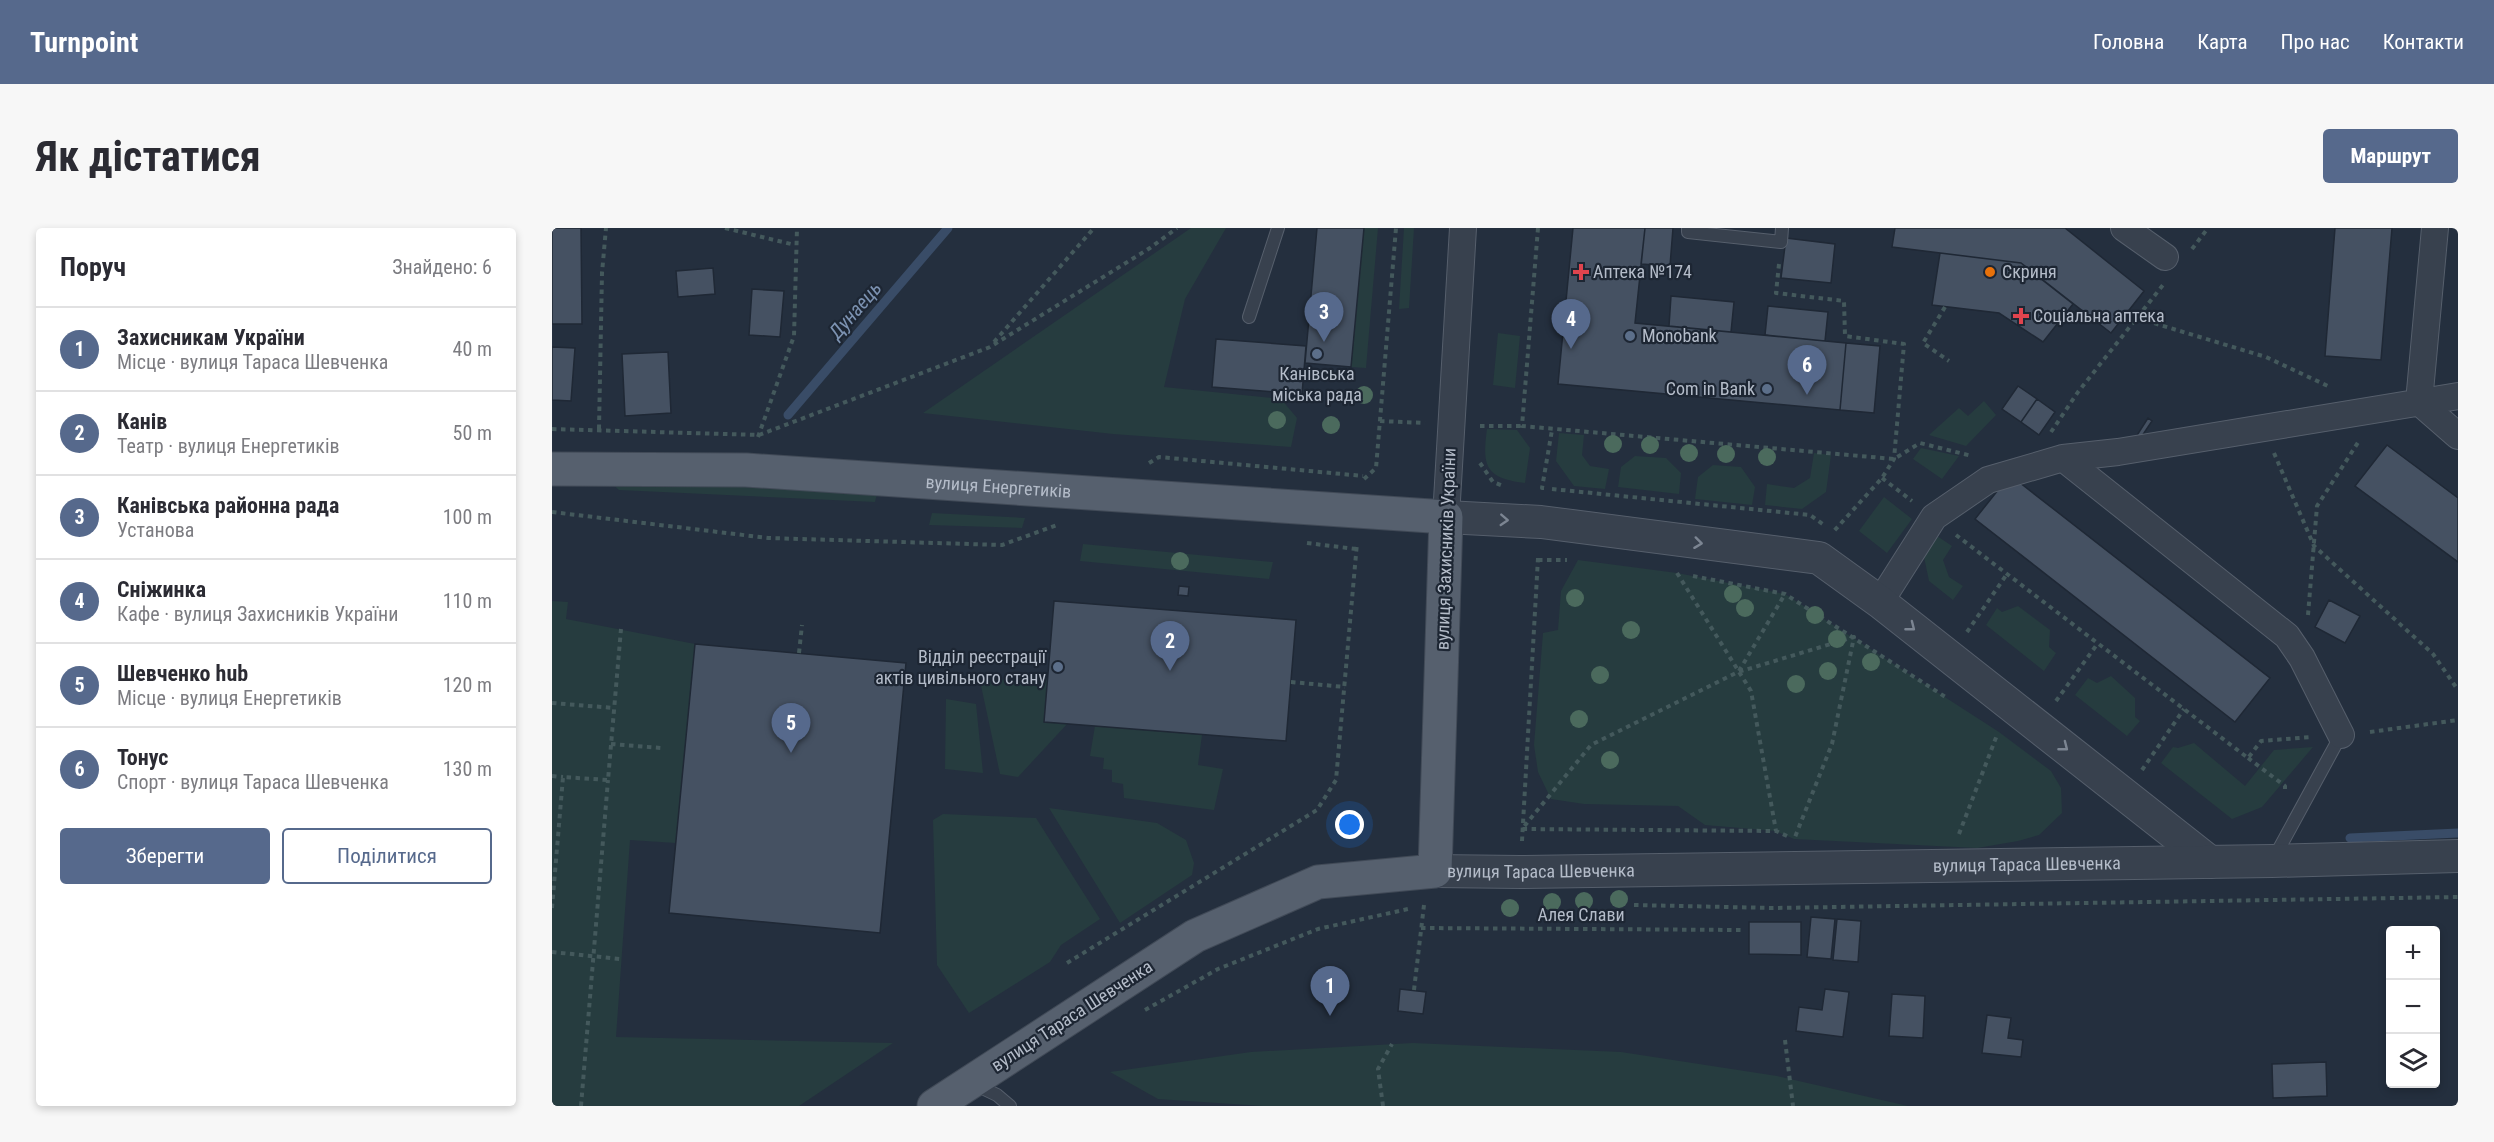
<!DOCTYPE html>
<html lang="uk">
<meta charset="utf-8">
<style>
:root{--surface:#fff;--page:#f7f7f7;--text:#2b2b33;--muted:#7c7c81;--line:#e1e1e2;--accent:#56698c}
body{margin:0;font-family:"Roboto Condensed",sans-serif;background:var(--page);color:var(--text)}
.controls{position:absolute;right:18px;bottom:18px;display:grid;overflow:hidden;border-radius:6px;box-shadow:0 3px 9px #0003}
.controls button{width:54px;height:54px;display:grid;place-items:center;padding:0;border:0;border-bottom:2px solid var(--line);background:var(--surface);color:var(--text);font:30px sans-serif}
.you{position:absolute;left:798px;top:597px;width:21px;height:21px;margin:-15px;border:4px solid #fff;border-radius:50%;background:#1a73e8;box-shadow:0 0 0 9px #1a73e833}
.badge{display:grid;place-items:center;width:39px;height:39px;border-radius:50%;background:var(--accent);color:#fff;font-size:20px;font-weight:700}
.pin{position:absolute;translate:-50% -50px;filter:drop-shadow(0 2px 3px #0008)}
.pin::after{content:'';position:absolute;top:32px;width:21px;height:18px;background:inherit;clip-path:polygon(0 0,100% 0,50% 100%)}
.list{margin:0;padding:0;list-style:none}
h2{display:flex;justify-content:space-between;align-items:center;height:78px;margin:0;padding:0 24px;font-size:26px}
h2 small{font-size:20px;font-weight:400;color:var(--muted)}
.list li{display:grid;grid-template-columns:39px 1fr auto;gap:18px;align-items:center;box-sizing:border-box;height:84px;padding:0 24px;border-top:2px solid var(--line)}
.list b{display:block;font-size:22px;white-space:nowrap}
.list p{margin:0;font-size:20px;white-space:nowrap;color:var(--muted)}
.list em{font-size:20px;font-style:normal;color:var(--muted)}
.actions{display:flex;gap:12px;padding:18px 24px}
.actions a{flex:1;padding:14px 0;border:2px solid var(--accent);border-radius:6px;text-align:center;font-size:21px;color:var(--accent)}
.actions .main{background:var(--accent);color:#fff}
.icon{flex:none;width:33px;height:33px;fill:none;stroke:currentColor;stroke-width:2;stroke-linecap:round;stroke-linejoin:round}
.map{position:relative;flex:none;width:1906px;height:878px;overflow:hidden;border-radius:6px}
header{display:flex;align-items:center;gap:36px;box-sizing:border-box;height:84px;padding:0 30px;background:var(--accent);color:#fff}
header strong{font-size:28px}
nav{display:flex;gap:33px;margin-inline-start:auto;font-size:21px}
.intro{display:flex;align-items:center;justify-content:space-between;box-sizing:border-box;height:144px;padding:0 36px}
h1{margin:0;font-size:42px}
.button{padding:15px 27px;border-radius:6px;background:var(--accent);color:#fff;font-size:21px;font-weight:700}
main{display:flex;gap:36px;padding:0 36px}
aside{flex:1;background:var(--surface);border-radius:6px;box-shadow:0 3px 9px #0003}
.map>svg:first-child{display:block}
</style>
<header>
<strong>Turnpoint</strong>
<nav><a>Головна</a><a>Карта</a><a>Про нас</a><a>Контакти</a></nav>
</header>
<div class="intro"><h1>Як дістатися</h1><a class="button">Маршрут</a></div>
<main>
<aside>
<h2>Поруч<small>Знайдено: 6</small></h2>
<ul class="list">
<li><span class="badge">1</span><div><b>Захисникам України</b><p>Місце · вулиця Тараса Шевченка</p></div><em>40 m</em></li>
<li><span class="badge">2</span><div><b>Канів</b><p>Театр · вулиця Енергетиків</p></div><em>50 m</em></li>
<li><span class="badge">3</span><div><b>Канівська районна рада</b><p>Установа</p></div><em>100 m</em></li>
<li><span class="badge">4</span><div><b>Сніжинка</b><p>Кафе · вулиця Захисників України</p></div><em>110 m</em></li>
<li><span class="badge">5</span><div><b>Шевченко hub</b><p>Місце · вулиця Енергетиків</p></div><em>120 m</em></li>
<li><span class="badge">6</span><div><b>Тонус</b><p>Спорт · вулиця Тараса Шевченка</p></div><em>130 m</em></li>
</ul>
<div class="actions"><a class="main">Зберегти</a><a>Поділитися</a></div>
</aside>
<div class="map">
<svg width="1906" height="878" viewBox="0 0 1906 878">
<rect width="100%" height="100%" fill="#242f3e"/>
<!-- green -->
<path fill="#263c3f" d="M 639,0 L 674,0 L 633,71 L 612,159 L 729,171 L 745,190 L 739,219 L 561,206 L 371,185 Z
M 812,0 L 826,0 L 814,140 L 799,139 Z
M 852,0 L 862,0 L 857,80 L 847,81 Z
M 946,105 L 968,108 L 963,160 L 941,157 Z
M 1432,173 L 1444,187 L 1414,218 L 1377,207 L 1407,180 L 1416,188 Z
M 935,201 L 965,202 L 978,220 L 973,255 C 933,250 930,238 935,201 Z
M 1007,205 L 1032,207 L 1030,227 L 1038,238 L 1057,241 L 1053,261 L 1022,258 L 1004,233 Z
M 1369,220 L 1407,228 L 1390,251 L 1361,231 Z
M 1262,225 L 1279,227 L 1274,264 L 1250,281 L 1213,277 L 1215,256 L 1242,260 L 1258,250 Z
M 1083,228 L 1114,230 L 1129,245 L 1127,266 L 1066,259 L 1069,239 Z
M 1161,237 L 1189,239 L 1203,259 L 1200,277 L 1143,271 L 1146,249 Z
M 56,252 L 325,266 L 323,274 L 67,262 Z
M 1332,269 L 1360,291 L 1335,325 L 1307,303 Z
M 380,285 L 473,290 L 470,300 L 377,297 Z
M 1385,308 L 1400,318 L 1391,332 L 1397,349 L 1411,358 L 1401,372 L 1377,353 L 1372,329 Z
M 531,316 L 721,334 L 717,351 L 528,333 Z
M 1026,332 L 1125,345 L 1233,366 L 1447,504 L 1499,543 L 1509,560 L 1510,585 L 1487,607 L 1466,613 L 1425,620 L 1242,611 L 1224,603 L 1153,597 L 1126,578 L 1032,576 L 999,571 L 986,544 L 982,517 L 991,405 L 1006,402 L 1009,363 Z
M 0,373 L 16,374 L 14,391 L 143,416 L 124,615 L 78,612 L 64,809 L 341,815 L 247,878 L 0,878 Z
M 1466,378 L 1498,402 L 1497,419 L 1504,425 L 1492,443 L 1434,397 L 1445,380 L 1450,384 Z
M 1559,448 L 1583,470 L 1583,489 L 1588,493 L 1575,508 L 1523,467 L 1536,450 L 1545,455 Z
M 496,449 L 516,495 L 466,549 L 448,546 L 428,453 Z
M 394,471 L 424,476 L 431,545 L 393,541 Z
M 543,498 L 650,507 L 646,537 L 671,541 L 662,582 L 572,570 L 571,556 L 560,554 L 560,542 L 551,541 L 552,530 L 538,528 Z
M 1642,515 L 1693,558 L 1722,522 L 1761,519 L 1710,579 L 1680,591 L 1609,535 L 1621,519 L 1626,520 Z
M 497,580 L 605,595 L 634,612 L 642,635 L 640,647 L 568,695 Z
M 391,586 L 484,590 L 548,691 L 509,717 L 498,734 L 417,785 L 385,737 L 381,592 Z
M 861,815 L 1069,824 L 1225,848 L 1356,878 L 711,878 L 606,871 L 558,844 L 699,824 Z"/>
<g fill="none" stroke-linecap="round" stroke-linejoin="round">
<!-- stream -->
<path stroke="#394c67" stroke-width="9" d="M 236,187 L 396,0
M 1798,610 L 1906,605"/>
</g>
<!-- building -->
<path fill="#455162" stroke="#1f2835" stroke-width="1.5" d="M 0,0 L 29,0 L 30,96 L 0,96 Z
M 765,0 L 812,0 L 799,139 L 753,135 Z
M 1021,0 L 1093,0 L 1083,95 L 1294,115 L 1288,182 L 1006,156 Z
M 1093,0 L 1121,0 L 1118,38 L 1089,36 Z
M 1343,0 L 1513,0 L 1592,63 L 1559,105 L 1469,35 L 1340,19 Z
M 1783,0 L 1840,0 L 1829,132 L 1773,128 Z
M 1234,10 L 1283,16 L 1279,55 L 1229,50 Z
M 1388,25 L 1469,35 L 1521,76 L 1491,114 L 1447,85 L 1380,77 Z
M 161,40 L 163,66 L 126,69 L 124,43 Z
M 200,61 L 232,63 L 228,109 L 197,107 Z
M 1119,68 L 1182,74 L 1179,104 L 1117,98 Z
M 1216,78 L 1276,84 L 1273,113 L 1213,107 Z
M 664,111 L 754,118 L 750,166 L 660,159 Z
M 1294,115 L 1328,118 L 1322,185 L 1288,182 Z
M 0,119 L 23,120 L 19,173 L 0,172 Z
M 116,124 L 119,185 L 73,188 L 70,126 Z
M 1466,158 L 1485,171 L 1469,194 L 1450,181 Z
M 1485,171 L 1503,184 L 1487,207 L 1469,194 Z
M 1596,190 L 1600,193 L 1586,214 L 1582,212 Z
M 1835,217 L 1906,270 L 1906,334 L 1803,258 Z
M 1458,247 L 1718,450 L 1683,494 L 1423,291 Z
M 627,358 L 637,359 L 636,368 L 626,367 Z
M 1777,372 L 1808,388 L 1793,415 L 1763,399 Z
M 502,373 L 744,392 L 734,513 L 492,494 Z
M 143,416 L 354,435 L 328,705 L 117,685 Z
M 1259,689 L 1283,691 L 1279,731 L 1255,729 Z
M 1285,691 L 1309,693 L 1306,734 L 1281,732 Z
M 1197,694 L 1249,694 L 1249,727 L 1197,726 Z
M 848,761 L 874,764 L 871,786 L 846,783 Z
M 1273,761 L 1297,764 L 1291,809 L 1244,803 L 1247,779 L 1270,782 Z
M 1340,766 L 1373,768 L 1371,810 L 1337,808 Z
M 1435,787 L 1459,790 L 1456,810 L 1471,812 L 1469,829 L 1430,825 Z
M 1774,834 L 1775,868 L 1721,870 L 1720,836 Z"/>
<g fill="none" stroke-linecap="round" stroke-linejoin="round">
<!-- service casing -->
<g stroke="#565f6c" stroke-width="14">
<path id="service" d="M 1136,0 L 1136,4 L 1229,14 L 1230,0
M 697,89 L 726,0
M 1722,630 L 1789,507
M 422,856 L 445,867 L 458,878"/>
</g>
<!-- minor casing -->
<g stroke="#565f6c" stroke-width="28">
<path id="minor" d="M 1572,0 L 1613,29
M 1883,0 L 1867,174 L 1906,208
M 1511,230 L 1566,224 L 1906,168
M 894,289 L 911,0
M 1328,374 L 1382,289 L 1436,252 L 1511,230 L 1735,408 L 1750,430 L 1789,507"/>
</g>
<!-- tertiary casing -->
<g stroke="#565f6c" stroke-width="34">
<g id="tertiary">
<path d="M 894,289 L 989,294 L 1267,330 L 1328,374 L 1658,634"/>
<path id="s1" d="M 883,643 L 968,644 L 1720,633 L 1906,628"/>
</g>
</g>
<!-- primary casing -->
<g stroke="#414a57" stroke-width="35">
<g id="primary">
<path id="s2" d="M 0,241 L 194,242 L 894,289 L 883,643 L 766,654 L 643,708 L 382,878"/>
</g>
</g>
<!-- path -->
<path stroke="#44595c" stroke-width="4" stroke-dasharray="4.5 4.5" stroke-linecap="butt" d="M 173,0 L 243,17
M 986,0 L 970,198 L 1342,231 L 1368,215 L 1420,228
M 1640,21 L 1656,0
M 1227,36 L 1224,65 L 1292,73 L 1293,108 L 1352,116 L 1342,231 L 1330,250 L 1282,303
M 1393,79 L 1371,115 L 1397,133
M 1585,90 L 1714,129 L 1778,159
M 442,114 L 542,0
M 828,193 L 873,195
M 928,198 L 970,198
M 0,201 L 207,207 L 438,119 L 598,20 L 625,0
M 47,201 L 50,45 L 54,0
M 1499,204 L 1526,164 L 1611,57
M 206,209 L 242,108 L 245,0
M 1722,225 L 1762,318 L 1881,426 L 1906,462
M 597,235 L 607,229 L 811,248
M 928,235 L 941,254 L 951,258
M 1330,250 L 1360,273
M 812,251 L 824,240 L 844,0
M 992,260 L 990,260 L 1000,202
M 1000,261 L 1258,287 L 1272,297
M 0,284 L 216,310 L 450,317 L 505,297
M 1404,307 L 1696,530 L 1709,513 L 1759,509
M 755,315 L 804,321
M 986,332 L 1015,332
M 1125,345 L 1199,463 L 1224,603
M 1141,348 L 1233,366 L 1395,470
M 1756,387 L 1765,278 L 1807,213
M 1415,404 L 1455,346
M 247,425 L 250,397
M 1187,443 L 1233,366
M 739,454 L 793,459
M 1504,473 L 1546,415
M 0,475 L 62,480
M 1818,504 L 1906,492
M 59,516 L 109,520
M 1696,530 L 1733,558 L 1733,561
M 1590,542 L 1632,481
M 0,548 L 11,549
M 1407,606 L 1445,507
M 1235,608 L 1224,603 L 970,601 L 1039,517 L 1186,444 L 1302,409 L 1280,516 L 1243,609
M 970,613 L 986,330
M 1082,677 L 1221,680 L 1906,669
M 0,680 L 11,549 L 56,552 L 69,401
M 869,700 L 1190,702
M 0,724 L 68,731
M 515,735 L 765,582 L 784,552 L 805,315
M 862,762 L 872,677
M 593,782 L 666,741 L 766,701 L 856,681
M 1233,812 L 1241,878
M 29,878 L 56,552
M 831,878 L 826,841 L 840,816"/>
<!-- service -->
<use href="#service" stroke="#38414e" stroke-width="12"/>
<!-- minor -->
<use href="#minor" stroke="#38414e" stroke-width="26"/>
<!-- tertiary -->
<use href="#tertiary" stroke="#38414e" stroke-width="32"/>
<!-- primary -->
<use href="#primary" stroke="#56606e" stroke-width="33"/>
</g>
<!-- trees -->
<g fill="#4b6a5d">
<circle cx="812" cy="167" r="9"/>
<circle cx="725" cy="192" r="9"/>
<circle cx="779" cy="197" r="9"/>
<circle cx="1061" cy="216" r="9"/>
<circle cx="1098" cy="217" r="9"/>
<circle cx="1137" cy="225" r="9"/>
<circle cx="1174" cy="226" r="9"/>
<circle cx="1215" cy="229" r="9"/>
<circle cx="628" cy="333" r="9"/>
<circle cx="1181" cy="366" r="9"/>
<circle cx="1023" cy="370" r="9"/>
<circle cx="1193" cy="380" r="9"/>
<circle cx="1263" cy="387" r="9"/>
<circle cx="1079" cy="402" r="9"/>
<circle cx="1285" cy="411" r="9"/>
<circle cx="1319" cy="434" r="9"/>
<circle cx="1276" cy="443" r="9"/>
<circle cx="1048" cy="447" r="9"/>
<circle cx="1244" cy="456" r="9"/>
<circle cx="1027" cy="491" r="9"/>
<circle cx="1058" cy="532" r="9"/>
<circle cx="1067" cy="671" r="9"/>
<circle cx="1032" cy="673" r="9"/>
<circle cx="1000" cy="674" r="9"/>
<circle cx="958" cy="680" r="9"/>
</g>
<!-- one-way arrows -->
<defs><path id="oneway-chevron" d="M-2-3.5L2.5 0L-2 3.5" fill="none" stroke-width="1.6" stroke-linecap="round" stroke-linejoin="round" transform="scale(1.5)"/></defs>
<g stroke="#7c8592">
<use href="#oneway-chevron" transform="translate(952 292) rotate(3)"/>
<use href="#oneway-chevron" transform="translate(1146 315) rotate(7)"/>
<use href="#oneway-chevron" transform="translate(1359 399) rotate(38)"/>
<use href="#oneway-chevron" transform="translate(1512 519) rotate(38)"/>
</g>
<!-- markers -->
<g fill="#e0444e" stroke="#1d2633" stroke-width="2">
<path d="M1026 35h6v6h6v6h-6v6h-6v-6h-6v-6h6z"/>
<path d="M1466 79h6v6h6v6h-6v6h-6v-6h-6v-6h6z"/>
</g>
<circle fill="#e8710a" stroke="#1d2633" stroke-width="2" cx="1438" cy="44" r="6"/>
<g fill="#5c6f8a" stroke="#1d2633" stroke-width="2">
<circle cx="1078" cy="108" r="6"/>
<circle cx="765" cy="126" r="6"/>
<circle cx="1215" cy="161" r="6"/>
<circle cx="506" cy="439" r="6"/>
</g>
<g text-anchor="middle" stroke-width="4.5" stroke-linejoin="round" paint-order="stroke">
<!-- poi labels -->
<g font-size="18" fill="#b4bcc9" stroke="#1d2633" text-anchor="start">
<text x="1041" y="50">Аптека №174</text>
<text x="1450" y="50">Скриня</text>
<text x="1481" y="94">Соціальна аптека</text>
<text x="1090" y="114">Monobank</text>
<text x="765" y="152" text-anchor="middle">Канівська<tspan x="765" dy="21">міська рада</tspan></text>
<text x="1203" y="167" text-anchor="end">Com in Bank</text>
<text x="494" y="435" text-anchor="end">Відділ реєстрації<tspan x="494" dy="21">актів цивільного стану</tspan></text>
</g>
<!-- street labels -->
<g font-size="18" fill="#b4bcc9" stroke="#1d2633">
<text dy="6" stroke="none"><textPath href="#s2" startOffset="447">вулиця Енергетиків</textPath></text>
<text transform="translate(894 321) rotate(-88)" y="6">вулиця Захисників України</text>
<text dy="6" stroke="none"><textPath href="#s1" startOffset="592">вулиця Тараса Шевченка</textPath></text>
<text dy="6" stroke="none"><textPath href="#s1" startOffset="106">вулиця Тараса Шевченка</textPath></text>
<text x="1029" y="693">Алея Слави</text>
<text transform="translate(520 788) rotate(-33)" y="6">вулиця Тараса Шевченка</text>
</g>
<!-- water labels -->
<g font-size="20" font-style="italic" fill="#7c92b1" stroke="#1d2633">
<text transform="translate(303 82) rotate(-49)" y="7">Дунаець</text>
</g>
</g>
</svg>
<div class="controls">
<button>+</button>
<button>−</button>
<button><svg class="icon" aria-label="layers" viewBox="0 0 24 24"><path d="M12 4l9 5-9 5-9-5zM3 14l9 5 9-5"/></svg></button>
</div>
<div class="you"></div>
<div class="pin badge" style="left:778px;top:788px">1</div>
<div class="pin badge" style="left:618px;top:443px">2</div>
<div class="pin badge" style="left:772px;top:114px">3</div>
<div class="pin badge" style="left:1019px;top:121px">4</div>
<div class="pin badge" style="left:239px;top:525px">5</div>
<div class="pin badge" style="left:1255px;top:167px">6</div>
</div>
</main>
